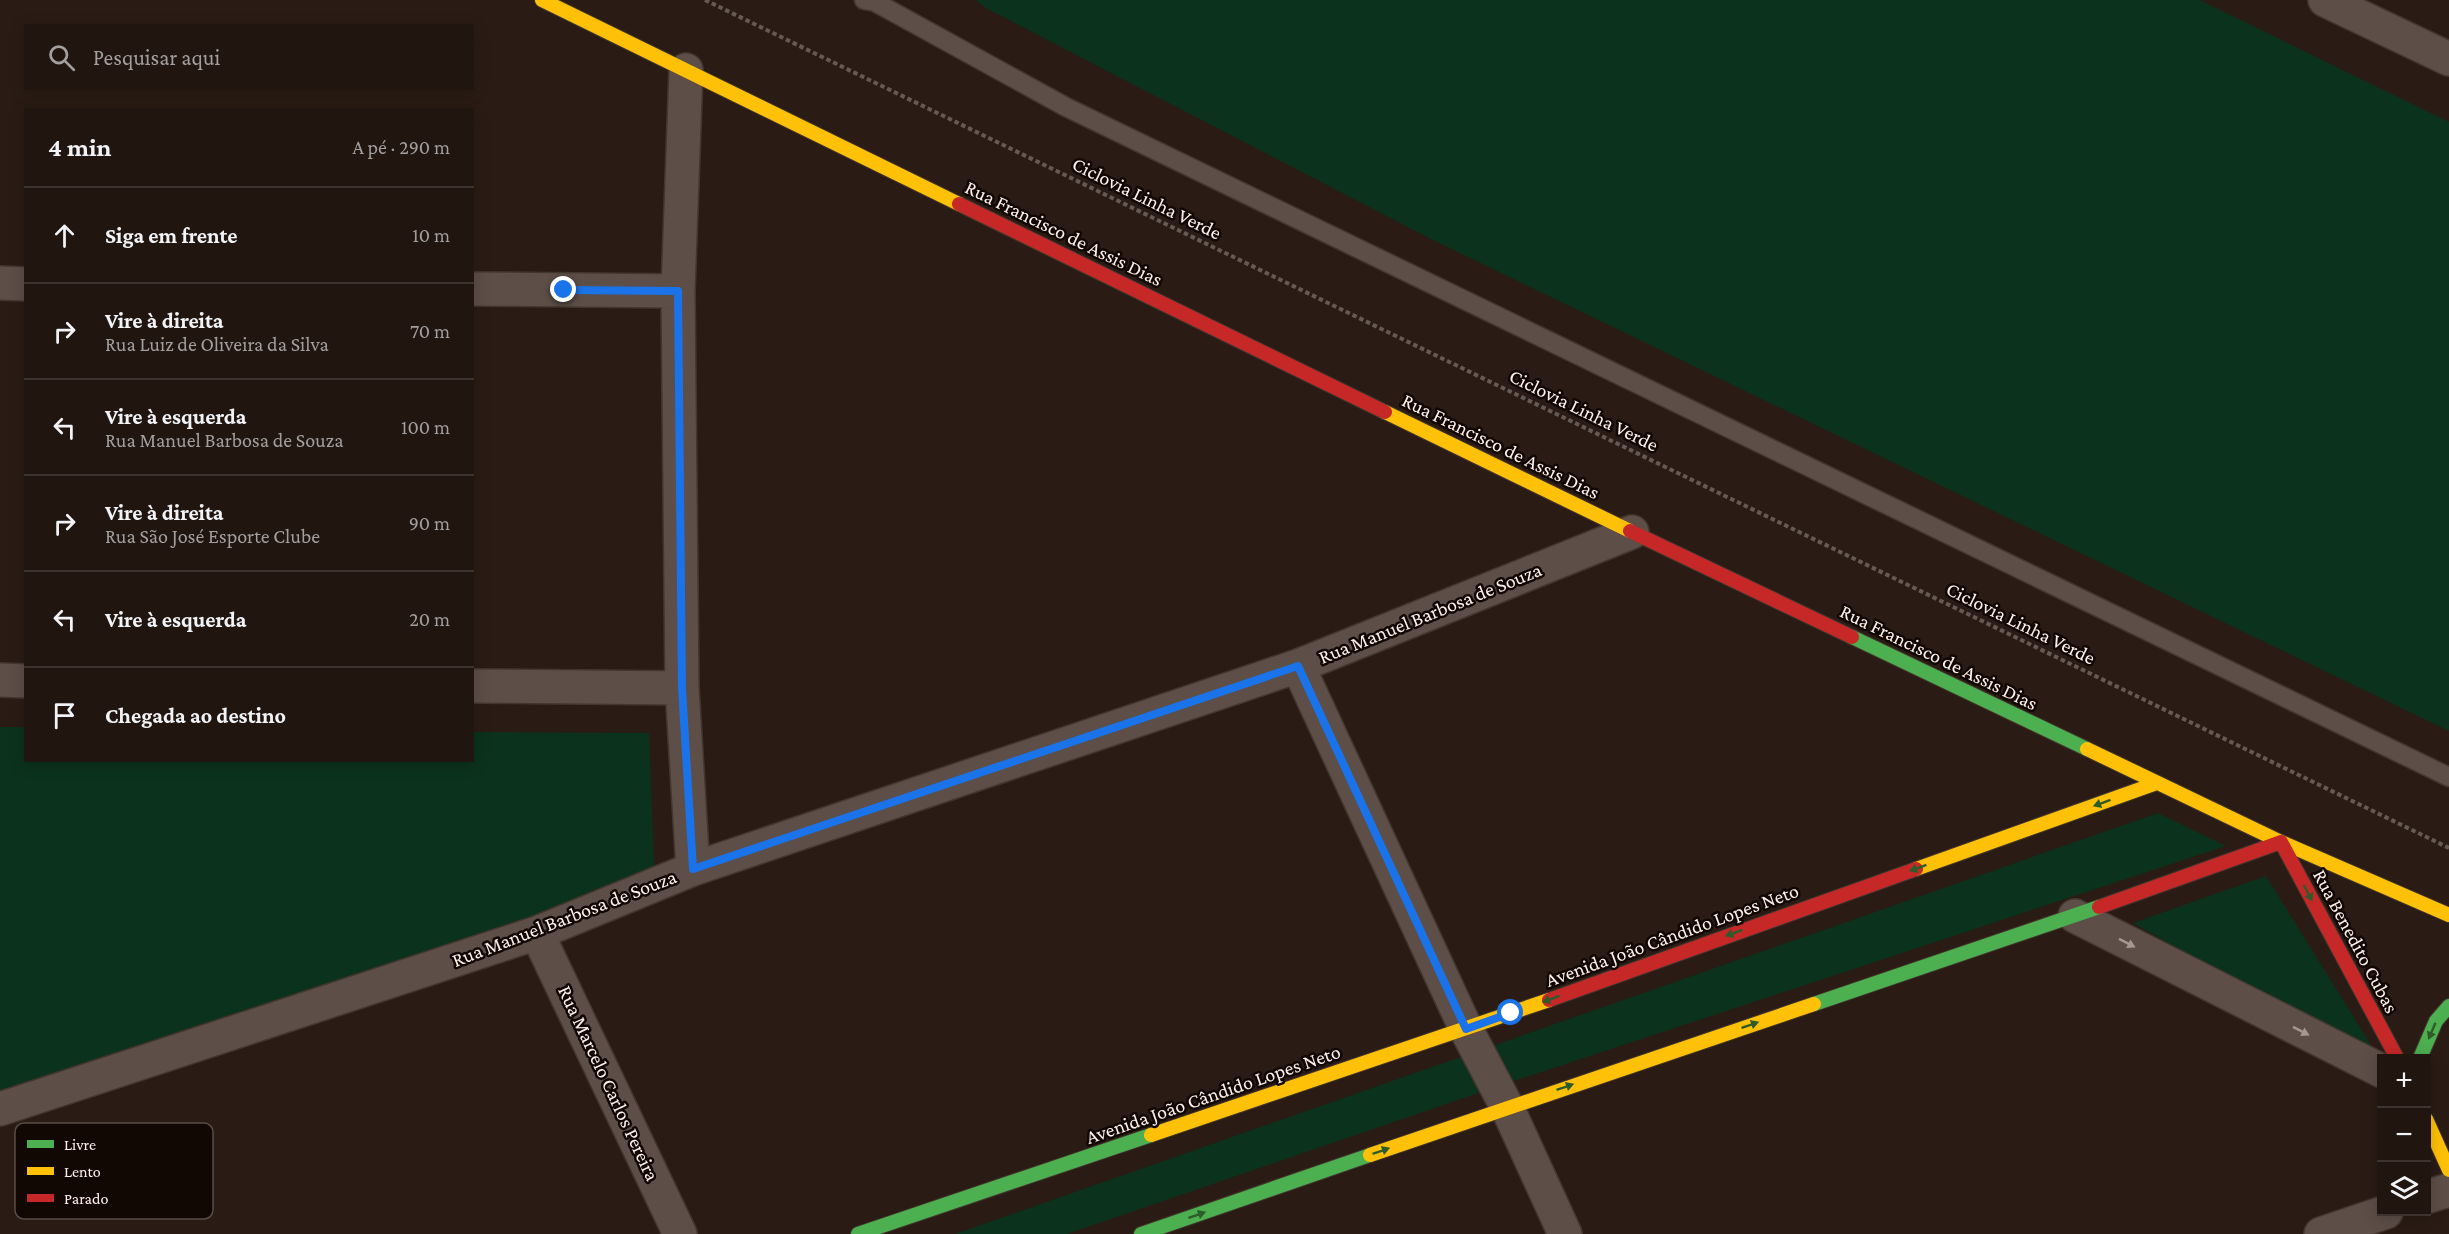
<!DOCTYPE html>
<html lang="pt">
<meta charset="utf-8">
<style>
:root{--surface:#20150f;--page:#2d221d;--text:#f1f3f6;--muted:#a29f9e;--line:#3d342f}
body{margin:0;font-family:"Crimson Pro",serif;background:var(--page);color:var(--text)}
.controls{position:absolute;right:18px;bottom:18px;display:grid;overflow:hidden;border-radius:0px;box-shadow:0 3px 15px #0003}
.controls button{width:54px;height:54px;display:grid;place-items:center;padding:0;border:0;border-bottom:2px solid var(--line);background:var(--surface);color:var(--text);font:30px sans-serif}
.stop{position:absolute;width:18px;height:18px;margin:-14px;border:4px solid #1a73e8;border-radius:50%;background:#fff}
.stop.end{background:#1a73e8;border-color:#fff;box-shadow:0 2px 6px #0008}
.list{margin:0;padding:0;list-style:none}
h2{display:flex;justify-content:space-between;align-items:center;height:78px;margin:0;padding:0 24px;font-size:26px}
h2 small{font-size:20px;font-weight:400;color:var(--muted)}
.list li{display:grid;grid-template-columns:39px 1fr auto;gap:18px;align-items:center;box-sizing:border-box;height:96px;padding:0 24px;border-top:2px solid var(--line)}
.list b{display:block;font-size:22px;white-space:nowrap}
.list p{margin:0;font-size:20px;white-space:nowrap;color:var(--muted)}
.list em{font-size:20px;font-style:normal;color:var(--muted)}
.icon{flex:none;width:33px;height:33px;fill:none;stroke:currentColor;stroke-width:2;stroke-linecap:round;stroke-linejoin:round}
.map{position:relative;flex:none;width:2449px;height:1234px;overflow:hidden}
.search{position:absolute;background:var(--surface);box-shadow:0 3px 15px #0003;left:24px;top:24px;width:450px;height:66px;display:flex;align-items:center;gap:15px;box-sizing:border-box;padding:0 21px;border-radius:0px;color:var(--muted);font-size:22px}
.panel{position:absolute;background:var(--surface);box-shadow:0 3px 15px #0003;left:24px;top:108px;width:450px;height:654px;border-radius:0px}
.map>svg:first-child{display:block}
</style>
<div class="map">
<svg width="2449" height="1234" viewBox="0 0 2449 1234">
<rect width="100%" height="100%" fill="#2a1c14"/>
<!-- green -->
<path fill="#0b321c" d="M 976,0 L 2200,0 L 2449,122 L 2449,731 L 1431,239 L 986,8 Z
M 0,727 L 25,727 L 26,760 L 472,760 L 473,732 L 649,733 L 655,888 L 0,1098 Z
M 2158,813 L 2226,846 L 1487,1090 L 1067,1234 L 955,1234 Z
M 2266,876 L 2381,1061 L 2381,1062 L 2133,923 Z"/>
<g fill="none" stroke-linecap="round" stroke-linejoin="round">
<!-- lane casing -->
<g stroke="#42362f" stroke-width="21">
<path id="lane" d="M 864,0 L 875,2 L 1066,107 L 2449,777"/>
</g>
<!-- street casing -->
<g stroke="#42362f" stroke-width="36">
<path id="street" d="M 2325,0 L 2449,59
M 686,70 L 678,291 L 682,688 L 693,869
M 0,283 L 26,284
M 472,289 L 678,291
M 1298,666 L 1466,1029 L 1507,1107 L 1565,1234
M 0,680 L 26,681
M 472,686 L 682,688
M 2075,916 L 2382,1071
M 537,933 L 680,1234
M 0,1109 L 537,933 L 693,869 L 1298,666 L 1632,532
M 2426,1197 L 2449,1190
M 2321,1234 L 2386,1212"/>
</g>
<!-- fast casing -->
<g stroke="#42362f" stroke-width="16">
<path id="fast" d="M 1852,637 L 2087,749
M 1814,1004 L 2099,907
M 2420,1058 L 2436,1021 L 2449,1006
M 858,1234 L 1151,1135
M 1141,1234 L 1370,1155"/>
</g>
<!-- slow casing -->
<g stroke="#42362f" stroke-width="16">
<path id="slow" d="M 542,0 L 959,204
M 1385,412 L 1630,531
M 2087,749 L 2281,842 L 2449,915
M 1916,869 L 2157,783
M 2426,1119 L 2449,1170
M 1151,1135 L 1549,1000
M 1370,1155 L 1814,1004"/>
</g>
<!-- jam casing -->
<g stroke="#42362f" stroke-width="16">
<path id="jam" d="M 959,204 L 1385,412
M 1630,531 L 1852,637
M 2281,842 L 2397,1058
M 2099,907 L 2281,842
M 1549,1000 L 1916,869"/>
</g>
<!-- path -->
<path stroke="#665a54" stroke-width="4" stroke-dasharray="4.5 3" stroke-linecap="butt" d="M 705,0 L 2449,848"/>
<!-- lane -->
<use href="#lane" stroke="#5d4e47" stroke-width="18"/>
<!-- street -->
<use href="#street" stroke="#5d4e47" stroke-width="33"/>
<!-- fast -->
<use href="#fast" stroke="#4caf50" stroke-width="14"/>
<!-- slow -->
<use href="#slow" stroke="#ffc107" stroke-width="14"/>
<!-- jam -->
<use href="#jam" stroke="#c62828" stroke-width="14"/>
</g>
<!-- one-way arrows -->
<defs><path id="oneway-solid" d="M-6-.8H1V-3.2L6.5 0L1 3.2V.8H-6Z" transform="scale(1.5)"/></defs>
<g fill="#2e5b2a">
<use href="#oneway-solid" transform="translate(2102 803) rotate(160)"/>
<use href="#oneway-solid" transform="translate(1918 868) rotate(160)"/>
<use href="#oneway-solid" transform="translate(2308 893) rotate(62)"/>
<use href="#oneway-solid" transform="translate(1734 933) rotate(160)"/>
<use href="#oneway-solid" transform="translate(1551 999) rotate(160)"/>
<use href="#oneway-solid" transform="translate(1750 1025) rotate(-19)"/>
<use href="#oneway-solid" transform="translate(2432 1031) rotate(113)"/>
<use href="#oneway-solid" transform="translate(1565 1087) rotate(-19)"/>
<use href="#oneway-solid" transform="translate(1381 1151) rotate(-19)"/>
<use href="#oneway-solid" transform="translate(1197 1215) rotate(-19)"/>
</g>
<g fill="#a69790">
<use href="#oneway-solid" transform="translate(2127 943) rotate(27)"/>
<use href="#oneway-solid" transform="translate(2301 1031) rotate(27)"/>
</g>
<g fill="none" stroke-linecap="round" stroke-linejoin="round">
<!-- route -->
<path stroke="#1a73e8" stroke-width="8" d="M 564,290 L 678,291 L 682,688 L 693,869 L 1298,666 L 1466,1029 L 1511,1013"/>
</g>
<g text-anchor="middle" stroke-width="5" stroke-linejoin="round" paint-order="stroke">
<!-- street labels -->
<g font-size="20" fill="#fff0e9" stroke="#110703">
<text transform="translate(1147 198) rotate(26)" y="7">Ciclovia Linha Verde</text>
<text transform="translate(1064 233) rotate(26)" y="7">Rua Francisco de Assis Dias</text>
<text transform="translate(1584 410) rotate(26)" y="7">Ciclovia Linha Verde</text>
<text transform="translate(1501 446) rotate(26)" y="7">Rua Francisco de Assis Dias</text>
<text transform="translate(1430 613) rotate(-22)" y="7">Rua Manuel Barbosa de Souza</text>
<text transform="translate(2021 623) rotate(26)" y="7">Ciclovia Linha Verde</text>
<text transform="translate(1939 657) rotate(26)" y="7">Rua Francisco de Assis Dias</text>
<text transform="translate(564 918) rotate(-21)" y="7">Rua Manuel Barbosa de Souza</text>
<text transform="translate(1672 935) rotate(-20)" y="7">Avenida João Cândido Lopes Neto</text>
<text transform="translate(2356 941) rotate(62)" y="7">Rua Benedito Cubas</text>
<text transform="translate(609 1083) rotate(65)" y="7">Rua Marcelo Carlos Pereira</text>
<text transform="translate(1213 1094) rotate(-19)" y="7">Avenida João Cândido Lopes Neto</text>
</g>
</g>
<!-- legend -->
<rect x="15" y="1123" width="198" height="96" rx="9" fill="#110703" stroke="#584d48" stroke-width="1.5"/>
<rect x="27" y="1140" width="27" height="8" fill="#4caf50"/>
<rect x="27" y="1167" width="27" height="8" fill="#ffc107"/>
<rect x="27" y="1194" width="27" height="8" fill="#c62828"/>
<g font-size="16" fill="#fff0e9">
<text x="64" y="1150">Livre</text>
<text x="64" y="1177">Lento</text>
<text x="64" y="1204">Parado</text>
</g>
</svg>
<div class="controls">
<button>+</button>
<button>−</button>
<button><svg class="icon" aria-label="layers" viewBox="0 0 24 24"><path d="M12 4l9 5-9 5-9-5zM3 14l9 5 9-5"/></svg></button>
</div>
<div class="stop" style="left:1511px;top:1013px"></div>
<div class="stop end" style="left:564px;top:290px"></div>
<div class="search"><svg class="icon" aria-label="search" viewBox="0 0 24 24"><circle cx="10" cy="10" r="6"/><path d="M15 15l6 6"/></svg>Pesquisar aqui</div>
<section class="panel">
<h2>4 min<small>A pé · 290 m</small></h2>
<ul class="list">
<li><svg class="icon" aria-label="ahead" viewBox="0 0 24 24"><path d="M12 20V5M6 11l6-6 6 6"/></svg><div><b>Siga em frente</b></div><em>10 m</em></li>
<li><svg class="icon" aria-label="right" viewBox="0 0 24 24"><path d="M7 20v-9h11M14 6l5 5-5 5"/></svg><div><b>Vire à direita</b><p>Rua Luiz de Oliveira da Silva</p></div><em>70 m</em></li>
<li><svg class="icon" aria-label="left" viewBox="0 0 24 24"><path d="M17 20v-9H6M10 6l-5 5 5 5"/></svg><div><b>Vire à esquerda</b><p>Rua Manuel Barbosa de Souza</p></div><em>100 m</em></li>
<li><svg class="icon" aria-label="right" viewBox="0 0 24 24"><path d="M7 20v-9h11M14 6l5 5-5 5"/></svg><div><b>Vire à direita</b><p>Rua São José Esporte Clube</p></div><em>90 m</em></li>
<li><svg class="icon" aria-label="left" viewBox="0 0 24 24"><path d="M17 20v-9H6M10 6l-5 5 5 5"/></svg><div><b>Vire à esquerda</b></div><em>20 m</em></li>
<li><svg class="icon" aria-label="arrive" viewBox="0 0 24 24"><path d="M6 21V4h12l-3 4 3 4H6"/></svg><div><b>Chegada ao destino</b></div></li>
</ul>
</section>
</div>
